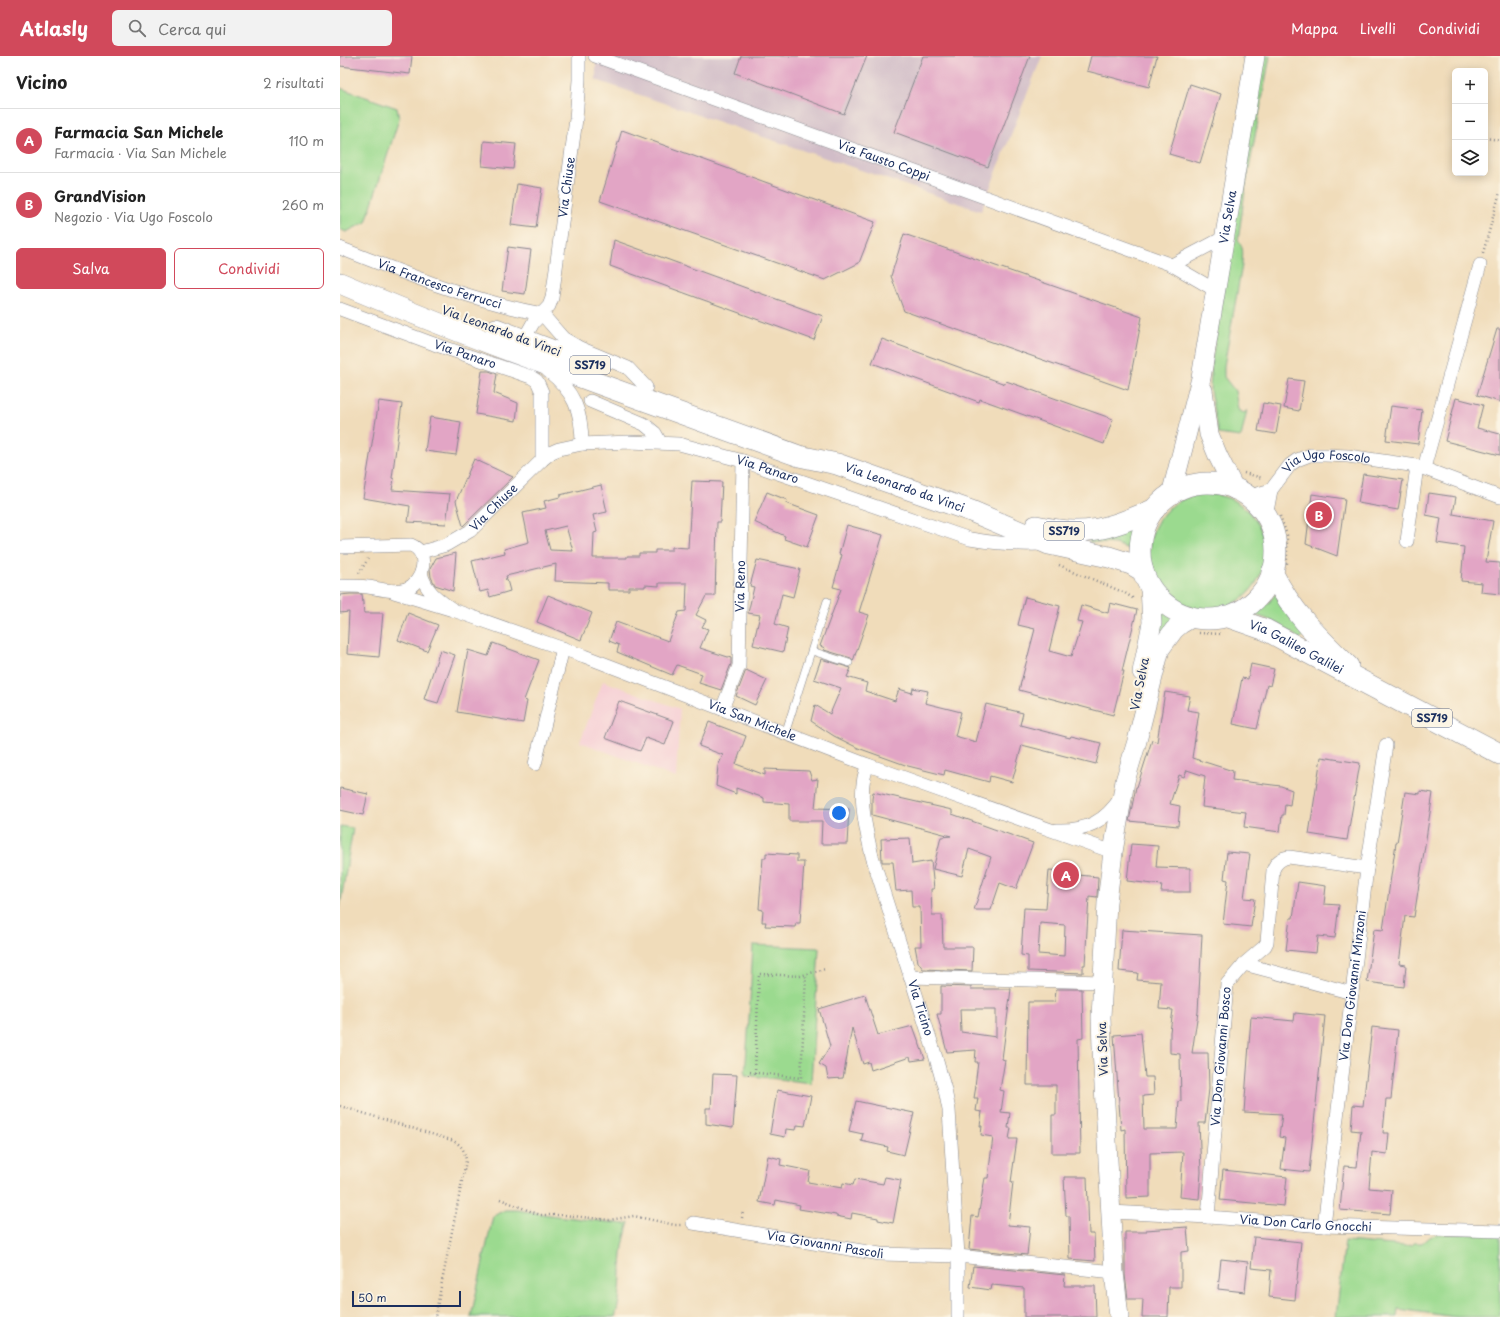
<!DOCTYPE html>
<html lang="it">
<meta charset="utf-8">
<style>
:root{--surface:#fff;--page:#f2f2f2;--text:#222;--muted:#767676;--line:#e0e0e0;--accent:#d1495b}
body{margin:0;font-family:"Playpen Sans",sans-serif;background:var(--page);color:var(--text)}
.controls{position:absolute;right:12px;top:12px;display:grid;overflow:hidden;border-radius:6px;box-shadow:0 2px 10px #0003}
.controls button{width:36px;height:36px;display:grid;place-items:center;padding:0;border:0;border-bottom:1px solid var(--line);background:var(--surface);color:var(--text);font:20px sans-serif}
.scale{position:absolute;left:12px;bottom:10px;width:109px;box-sizing:border-box;padding-left:4px;border:2px solid #1b2f5e;border-top:0;font-size:11px;line-height:14px;white-space:nowrap;color:#1b2f5e;-webkit-text-stroke:3px #fcf5e5;paint-order:stroke}
.you{position:absolute;left:499px;top:757px;width:14px;height:14px;margin:-10px;border:3px solid #fff;border-radius:50%;background:#1a73e8;box-shadow:0 0 0 6px #1a73e833}
.badge{display:grid;place-items:center;width:26px;height:26px;border-radius:50%;background:var(--accent);color:#fff;font-size:13px;font-weight:700}
.pin{position:absolute;translate:-50% -50%;border:2px solid #fff;box-shadow:0 1px 4px #0006}
.list{margin:0;padding:0;list-style:none}
h2{display:flex;justify-content:space-between;align-items:center;height:52px;margin:0;padding:0 16px;font-size:17px}
h2 small{font-size:13px;font-weight:400;color:var(--muted)}
.list li{display:grid;grid-template-columns:26px 1fr auto;gap:12px;align-items:center;box-sizing:border-box;height:64px;padding:0 16px;border-top:1px solid var(--line)}
.list b{display:block;font-size:15px;white-space:nowrap}
.list p{margin:0;font-size:13px;white-space:nowrap;color:var(--muted)}
.list em{font-size:13px;font-style:normal;color:var(--muted)}
.actions{display:flex;gap:8px;padding:12px 16px}
.actions a{flex:1;padding:9px 0;border:1px solid var(--accent);border-radius:6px;text-align:center;font-size:14px;color:var(--accent)}
.actions .main{background:var(--accent);color:#fff}
.icon{flex:none;width:22px;height:22px;fill:none;stroke:currentColor;stroke-width:2;stroke-linecap:round;stroke-linejoin:round}
.map{position:relative;flex:none;width:1160px;height:1261px;overflow:hidden}
header{display:flex;align-items:center;gap:24px;box-sizing:border-box;height:56px;padding:0 20px;background:var(--accent);color:#fff}
header strong{font-size:19px}
nav{display:flex;gap:22px;margin-inline-start:auto;font-size:14px}
.search{width:280px;height:36px;background:var(--page);display:flex;align-items:center;gap:10px;box-sizing:border-box;padding:0 14px;border-radius:6px;color:var(--muted);font-size:15px}
main{display:flex}
aside{flex:1;background:var(--surface)}
.map>svg:first-child{display:block}
</style>
<header>
<strong>Atlasly</strong>
<div class="search"><svg class="icon" aria-label="search" viewBox="0 0 24 24"><circle cx="10" cy="10" r="6"/><path d="M15 15l6 6"/></svg>Cerca qui</div>
<nav><a>Mappa</a><a>Livelli</a><a>Condividi</a></nav>
</header>
<main>
<aside>
<h2>Vicino<small>2 risultati</small></h2>
<ul class="list">
<li><span class="badge">A</span><div><b>Farmacia San Michele</b><p>Farmacia · Via San Michele</p></div><em>110 m</em></li>
<li><span class="badge">B</span><div><b>GrandVision</b><p>Negozio · Via Ugo Foscolo</p></div><em>260 m</em></li>
</ul>
<div class="actions"><a class="main">Salva</a><a>Condividi</a></div>
</aside>
<div class="map">
<svg width="1160" height="1261" viewBox="0 0 1160 1261">
<rect width="100%" height="100%" fill="#fcf5e5"/>
<filter id="ink" filterUnits="userSpaceOnUse"><feTurbulence type="fractalNoise" baseFrequency=".025" numOctaves="2"/><feDisplacementMap in="SourceGraphic" scale="8" xChannelSelector="R" yChannelSelector="G"/><feConvolveMatrix kernelMatrix="1 2 1 2 8 2 1 2 1" color-interpolation-filters="sRGB"/></filter>
<filter id="wash" filterUnits="userSpaceOnUse"><feTurbulence type="fractalNoise" baseFrequency=".012" numOctaves="4" result="noise"/><feDisplacementMap in="SourceGraphic" scale="16" xChannelSelector="R" yChannelSelector="G"/><feGaussianBlur stdDeviation="0.9" result="paint"/><feColorMatrix in="noise" values="0 0 0 0 0 0 0 0 0 0 0 0 0 0 0 0 0 1.4 0 .05"/><feComposite in="paint" operator="in"/></filter>
<g filter="url(#wash)">
<rect width="100%" height="100%" fill="#f0dcba"/>
<!-- built -->
<path fill="#f6cfd5" d="M 263,625 L 340,653 L 336,722 L 240,686 Z"/>
<!-- industrial -->
<path fill="#d1bdc8" d="M 256,0 L 702,0 L 641,155 L 256,24 Z"/>
<!-- green -->
<path fill="#9bda8f" stroke="#5b8476" d="M 920,0 L 930,0 L 905,134 L 898,185 C 905,191 902,201 902,209 L 884,310 L 884,321 L 895,335 L 898,353 L 899,355 L 904,357 L 907,354 L 901,381 L 878,378 L 870,334 L 872,304 Z
M 0,32 L 57,52 L 59,63 L 26,166 L 6,176 L 0,173 Z
M809 496a58 58 0 1 1 116 0a58 58 0 1 1-116 0Z
M 795,472 L 791,494 L 776,488 L 749,486 L 749,481 Z
M 935,538 L 965,578 L 960,583 C 945,572 931,562 913,559 L 929,547 Z
M 820,554 L 836,563 L 823,575 L 819,575 Z
M 0,770 L 13,772 L 0,851 Z
M 413,889 L 479,892 L 471,1027 L 405,1019 L 409,963 Z
M 165,1154 L 177,1154 L 216,1160 L 285,1168 L 289,1166 C 286,1177 283,1187 282,1198 C 280,1219 282,1241 275,1261 L 131,1261 L 153,1160 Z
M 1100,1178 L 1160,1178 L 1160,1261 L 1116,1261 L 1058,1253 L 1057,1261 L 996,1261 L 1005,1185 L 1065,1190 L 1071,1189 L 1073,1187 L 1082,1187 L 1089,1181 Z"/>
<g id="blocks">
<!-- building -->
<path fill="#e2a5c5" fill-rule="evenodd" d="M 0,0 L 72,0 L 70,18 L 0,10 Z
M 401,0 L 527,0 L 504,58 L 395,17 Z
M 583,0 L 690,0 L 648,111 L 554,76 Z
M 751,0 L 817,0 L 809,31 L 747,15 Z
M 850,28 L 881,38 L 860,107 L 829,98 Z
M 282,74 L 535,166 L 519,207 L 485,224 L 260,145 Z
M 144,85 L 176,88 L 173,113 L 142,110 Z
M 177,128 L 202,132 L 196,172 L 171,169 Z
M 564,178 L 802,261 L 788,334 L 564,255 L 551,220 Z
M 274,184 L 483,260 L 474,284 L 270,210 Z
M 168,191 L 191,194 L 185,238 L 162,235 Z
M 1157,273 L 1160,273 L 1160,346 L 1137,339 Z
M 542,283 L 665,328 L 666,325 L 773,363 L 764,388 L 640,343 L 639,346 L 532,307 Z
M 142,315 L 149,315 L 157,318 L 154,337 L 178,347 L 176,365 L 136,358 Z
M 949,323 L 964,325 L 959,355 L 944,352 Z
M 1116,342 L 1143,349 L 1137,372 L 1160,378 L 1160,399 L 1105,385 Z
M 39,345 L 62,348 L 52,422 L 54,423 L 52,434 L 110,438 L 106,468 L 68,466 L 70,450 L 23,442 Z
M 923,347 L 941,350 L 936,378 L 918,375 Z
M 1051,350 L 1082,354 L 1078,388 L 1046,384 Z
M 90,361 L 121,366 L 116,399 L 85,395 Z
M 134,403 L 173,421 L 123,470 L 116,445 Z
M 1023,418 L 1063,424 L 1058,454 L 1018,447 Z
M 352,425 L 382,426 L 380,466 L 377,466 L 375,540 L 366,540 L 356,559 L 366,564 L 362,571 L 368,573 L 360,592 L 391,602 L 391,608 L 381,634 L 359,627 L 362,618 L 337,609 L 332,619 L 277,596 L 279,589 L 269,585 L 276,566 L 328,585 L 339,556 L 346,555 L 347,527 L 319,527 L 319,530 L 305,529 L 305,531 L 289,531 L 289,534 L 268,534 L 268,527 L 215,525 L 216,508 L 166,520 L 167,523 L 165,523 L 167,524 L 170,535 L 150,541 L 148,534 L 140,536 L 132,505 L 165,497 L 164,493 L 189,486 L 183,457 L 206,452 L 204,445 L 220,441 L 220,439 L 261,429 L 267,456 L 253,459 L 257,476 L 254,477 L 253,502 L 287,502 L 287,500 L 299,500 L 299,497 L 315,497 L 315,494 L 332,494 L 332,491 L 348,492 ZM 226,470 L 233,495 L 210,494 L 205,475 Z
M 427,436 L 447,444 L 446,447 L 479,459 L 467,491 L 444,483 L 445,480 L 414,466 Z
M 1089,437 L 1116,441 L 1113,458 L 1153,465 L 1146,506 L 1160,507 L 1160,538 L 1141,536 L 1142,527 L 1121,525 L 1124,491 L 1097,487 L 1101,462 L 1086,459 Z
M 972,438 L 1005,443 L 997,500 L 966,488 Z
M 507,469 L 543,479 L 519,556 L 529,559 L 513,605 L 511,602 L 484,594 L 485,592 L 480,590 L 501,533 L 493,531 L 502,499 L 499,498 Z
M 116,497 L 113,535 L 95,529 L 91,521 L 90,513 L 96,502 Z
M 417,504 L 460,513 L 453,541 L 442,538 L 435,568 L 448,572 L 443,596 L 413,589 L 420,559 L 408,557 L 414,531 L 410,530 Z
M 10,538 L 22,538 L 24,557 L 43,557 L 39,601 L 7,598 L 9,556 L 0,557 L 0,539 Z
M 208,539 L 252,557 L 241,584 L 197,566 Z
M 685,541 L 720,550 L 709,595 L 731,601 L 742,566 L 737,565 L 741,549 L 768,557 L 770,547 L 797,554 L 782,615 L 784,615 L 773,659 L 679,634 L 695,573 L 678,569 Z
M 68,557 L 98,569 L 87,595 L 58,584 Z
M 153,587 L 199,604 L 184,644 L 187,645 L 183,667 L 117,656 L 128,594 L 148,600 Z
M 100,594 L 115,599 L 98,647 L 84,643 Z
M 481,603 L 511,612 L 507,621 L 527,627 L 525,635 L 555,645 L 559,633 L 572,637 L 573,632 L 588,635 L 585,647 L 621,656 L 615,680 L 636,686 L 646,648 L 683,657 L 680,669 L 730,682 L 731,680 L 761,687 L 756,708 L 682,689 L 672,726 L 650,720 L 649,726 L 605,714 L 604,719 L 568,710 L 518,692 L 494,680 L 471,665 L 475,649 L 490,658 L 501,632 L 474,623 Z
M 911,608 L 934,613 L 930,630 L 927,629 L 917,673 L 893,668 L 902,622 L 908,623 Z
M 406,614 L 427,624 L 415,649 L 396,640 Z
M 825,636 L 850,640 L 847,654 L 859,656 L 852,702 L 893,715 L 892,724 L 941,730 L 952,734 L 950,749 L 945,748 L 944,759 L 942,759 L 940,776 L 904,771 L 906,756 L 862,751 L 865,720 L 847,714 L 844,721 L 839,719 L 830,748 L 840,750 L 838,770 L 789,765 L 796,731 L 797,731 L 812,684 L 817,686 Z
M 279,645 L 334,665 L 325,689 L 306,682 L 300,695 L 265,682 Z
M 369,666 L 406,680 L 396,708 L 425,719 L 425,713 L 469,715 L 472,724 L 478,723 L 475,752 L 509,753 L 507,788 L 481,788 L 482,765 L 449,765 L 449,748 L 424,746 L 424,742 L 396,732 L 396,738 L 376,730 L 378,710 L 383,699 L 359,690 Z
M 981,701 L 1020,707 L 1007,784 L 969,778 Z
M 0,732 L 28,738 L 23,759 L 0,754 Z
M 1080,735 L 1093,737 L 1074,861 L 1065,860 L 1059,908 L 1066,909 L 1064,931 L 1027,926 L 1034,873 L 1043,874 L 1056,787 L 1057,787 L 1065,736 L 1080,738 Z
M 533,736 L 612,754 L 612,758 L 693,787 L 676,833 L 660,827 L 651,854 L 634,854 L 651,801 L 629,793 L 622,820 L 593,813 L 601,781 L 611,780 L 532,759 L 532,743 Z
M 570,782 L 572,808 L 591,805 L 594,833 L 591,833 L 592,859 L 602,859 L 603,891 L 633,891 L 632,915 L 583,913 L 578,906 L 575,890 L 581,890 L 580,851 L 572,851 L 571,834 L 556,835 L 553,806 L 542,806 L 541,783 Z
M 791,788 L 818,790 L 816,811 L 850,812 L 850,836 L 821,836 L 822,829 L 787,825 Z
M 887,796 L 910,798 L 904,842 L 915,843 L 911,871 L 883,868 L 888,824 L 884,823 Z
M 426,797 L 457,799 L 457,806 L 464,806 L 460,867 L 456,867 L 455,871 L 425,870 L 426,866 L 422,866 L 423,854 L 419,853 L 420,839 L 423,802 L 426,802 Z
M 709,814 L 739,816 L 739,819 L 758,821 L 757,841 L 749,840 L 745,909 L 743,909 L 743,917 L 688,915 L 688,900 L 681,899 L 684,852 L 706,853 ZM 700,867 L 725,869 L 724,900 L 698,898 Z
M 958,826 L 986,830 L 984,848 L 999,849 L 995,882 L 978,880 L 976,897 L 946,894 L 950,862 L 953,862 Z
M 782,874 L 862,879 L 858,956 L 852,997 L 868,997 L 869,1033 L 865,1067 L 859,1067 L 861,1116 L 859,1143 L 840,1141 L 843,1096 L 810,1097 L 810,1141 L 786,1142 L 785,1073 L 781,1074 L 774,979 L 801,977 L 805,1021 L 813,1021 L 814,1039 L 803,1040 L 804,1073 L 837,1073 L 839,1045 L 841,1045 L 840,998 L 830,997 L 830,976 L 833,954 L 819,953 L 821,926 L 797,924 L 798,917 L 779,915 Z
M 601,930 L 631,931 L 631,933 L 671,933 L 662,1003 L 665,1004 L 660,1034 L 664,1035 L 661,1056 L 670,1057 L 668,1072 L 671,1072 L 669,1083 L 677,1083 L 671,1126 L 673,1126 L 668,1169 L 690,1171 L 687,1199 L 629,1193 L 632,1160 L 638,1161 L 645,1122 L 648,1122 L 653,1081 L 641,1079 L 642,1070 L 640,1070 L 642,1056 L 636,1055 L 638,1042 L 634,1042 L 636,1030 L 635,1030 L 638,1006 L 635,1006 L 636,994 L 607,996 L 597,958 L 601,958 ZM 620,953 L 656,953 L 656,981 L 621,976 Z
M 716,933 L 742,933 L 743,982 L 738,983 L 740,1097 L 712,1097 L 712,1059 L 716,1059 L 716,1029 L 687,1029 L 688,946 L 713,946 L 715,945 Z
M 525,939 L 538,979 L 573,970 L 585,1003 L 571,1005 L 570,1001 L 531,1014 L 529,1006 L 523,1008 L 512,972 L 503,1022 L 488,1023 L 486,1012 L 479,1008 L 490,990 L 479,953 Z
M 955,957 L 985,960 L 969,1116 L 941,1113 L 945,1082 L 939,1081 L 942,1058 L 904,1056 L 911,961 L 954,965 Z
M 1032,971 L 1058,974 L 1051,1043 L 1046,1043 L 1043,1077 L 1049,1077 L 1047,1098 L 1032,1096 L 1029,1132 L 1052,1134 L 1050,1158 L 1000,1154 L 1004,1110 L 1017,1111 L 1021,1075 L 1011,1074 L 1013,1049 L 1023,1050 Z
M 373,1018 L 397,1019 L 393,1072 L 366,1068 L 366,1052 L 371,1052 Z
M 437,1034 L 471,1040 L 465,1070 L 457,1069 L 456,1074 L 446,1073 L 445,1081 L 430,1078 Z
M 516,1045 L 574,1057 L 564,1099 L 547,1095 L 548,1091 L 521,1085 L 523,1078 L 509,1075 Z
M 428,1100 L 441,1103 L 440,1109 L 470,1115 L 468,1126 L 502,1132 L 503,1127 L 513,1129 L 515,1123 L 543,1128 L 545,1121 L 561,1124 L 553,1167 L 538,1164 L 538,1162 L 512,1157 L 511,1163 L 496,1160 L 496,1159 L 459,1153 L 460,1149 L 436,1144 L 435,1149 L 419,1146 Z
M 883,1114 L 947,1121 L 944,1150 L 880,1144 Z
M 724,1121 L 747,1121 L 749,1178 L 754,1178 L 755,1205 L 730,1203 L 729,1160 L 726,1160 Z
M 847,1171 L 849,1195 L 841,1196 L 841,1231 L 829,1231 L 828,1261 L 802,1261 L 803,1243 L 788,1243 L 785,1219 L 785,1176 L 806,1176 L 806,1174 Z
M 914,1181 L 961,1186 L 955,1244 L 929,1241 L 931,1214 L 911,1212 Z
M 881,1203 L 908,1206 L 905,1236 L 878,1233 Z
M 633,1210 L 725,1219 L 724,1230 L 755,1230 L 756,1261 L 684,1261 L 684,1232 L 652,1229 L 651,1234 L 630,1231 Z"/>
</g>
</g>
<g filter="url(#ink)">
<use href="#blocks" fill-opacity="0" stroke="#86868c" stroke-width="1"/>
<g fill="none" stroke-linecap="round" stroke-linejoin="round">
<!-- lane casing -->
<g stroke="#86868c" stroke-width="8">
<path id="lane" d="M 472,595 L 509,607
M 445,678 L 487,545"/>
</g>
<!-- street casing -->
<g stroke="#86868c" stroke-width="14">
<g id="street">
<path id="s1" d="M 255,0 L 832,209 L 875,234"/>
<path id="s2" d="M 0,192 C 66,218 132,245 202,258"/>
<path d="M 832,209 L 883,182"/>
<path id="s3" d="M 0,253 L 94,288 L 191,321 L 197,325 L 202,336 L 202,404"/>
<path d="M 202,258 L 223,282 L 240,292 L 288,312 L 306,331"/>
<path id="s4" d="M 184,283 L 193,267 L 209,250 L 212,242 L 236,63 L 239,24 L 239,0"/>
<path d="M 207,314 C 234,335 242,355 242,388"/>
<path d="M 250,345 L 304,368 L 315,377 L 320,386"/>
<path d="M 1084,412 L 1140,209"/>
<path id="s5" d="M 908,441 L 931,434 L 950,409 L 957,404 L 970,399 L 985,399 L 1008,400 L 1077,410 L 1160,441"/>
<path d="M 926,461 L 931,434"/>
<path d="M 1067,485 L 1077,410"/>
<path d="M 0,491 L 71,489 C 91,497 83,527 66,533 C 53,537 41,533 28,531 C 19,530 9,530 0,530"/>
<path id="s6" d="M 81,496 L 106,489 L 130,475 L 202,404 L 212,396 L 219,393 L 242,388 L 289,386 L 339,388 L 403,405 L 630,483 C 653,487 676,489 699,488"/>
<path d="M 54,536 L 113,554 C 98,543 86,536 81,517"/>
<path id="s7" d="M 113,554 L 244,600 L 528,709 L 773,796"/>
<path id="s8" d="M 382,653 L 399,610 L 403,405"/>
<path d="M 195,708 L 223,592"/>
<path id="s9" d="M 528,709 C 516,734 526,774 532,800 L 594,995 L 605,1034 L 609,1054 L 618,1200 L 618,1261"/>
<path d="M 717,774 C 746,775 765,766 781,741"/>
<path d="M 904,908 L 1012,937"/>
<path d="M 570,921 L 763,926"/>
<path id="s10" d="M 771,1156 L 868,1161 L 984,1170 L 1160,1175"/>
<path id="s11" d="M 868,1161 L 887,928 L 904,908 L 925,890 L 927,886 L 933,814 C 936,806 941,802 949,801 L 1027,812"/>
<path id="s12" d="M 353,1167 L 540,1198 L 618,1200 L 774,1216"/>
<path id="s13" d="M 984,1170 L 1027,812 L 1046,689"/>
</g>
</g>
<!-- secondary casing -->
<g stroke="#86868c" stroke-width="20">
<g id="secondary">
<path d="M 863,334 L 869,378 L 878,400 L 895,434"/>
<path id="s14" d="M 831,439 L 861,322 L 915,0"/>
<path d="M 802,616 L 812,567 L 810,531"/>
<path d="M 779,1261 L 774,1216 L 762,992 L 761,961 L 767,846 L 773,796 L 785,725 L 797,685 L 820,593 L 834,574 L 841,568 L 853,561"/>
</g>
</g>
<!-- primary casing -->
<g stroke="#86868c" stroke-width="22">
<g id="primary">
<path id="s15" d="M 0,227 C 150,291 305,344 459,400 L 497,408 L 631,455 L 709,488 L 769,501 L 791,508 L 803,515"/>
<path d="M 156,273 L 245,307"/>
<circle cx="868" cy="495" r="68"/>
<path d="M 696,470 C 746,482 769,472 815,453"/>
<path d="M 932,516 C 952,556 977,580 1008,610"/>
<path id="s16" d="M 886,560 L 926,574 L 961,593 L 1160,698"/>
</g>
</g>
<!-- path -->
<path stroke="#86868c" stroke-width="2.5" stroke-dasharray="1 3" stroke-linecap="butt" d="M 1145,82 L 1160,84
M 1143,197 L 1160,136
M 904,417 L 922,422
M 940,460 L 947,479 L 947,508
M 719,509 L 785,537 L 794,543
M 19,517 L 28,503
M 859,577 L 882,578
M 415,1017 L 419,918 L 460,920 L 485,913
M 409,1019 L 409,1016 L 461,1022 L 466,919
M 0,1050 L 111,1084 C 121,1088 125,1094 126,1105 L 95,1261
M 160,1143 L 200,1159 L 224,1159 L 269,1164 L 294,1160 L 335,1169 L 341,1169
M 402,1162 L 403,1155"/>
<!-- lane -->
<use href="#lane" stroke="#fff" stroke-width="7"/>
<!-- street -->
<use href="#street" stroke="#fff" stroke-width="13"/>
<!-- secondary -->
<use href="#secondary" stroke="#fff" stroke-width="19"/>
<!-- primary -->
<use href="#primary" stroke="#fff" stroke-width="21"/>
</g>
</g>
<g text-anchor="middle" stroke-width="4" stroke-linejoin="round" paint-order="stroke">
<!-- shield labels -->
<g fill="#fcf5e5" stroke="#5e6a86" stroke-width="1">
<rect x="230" y="300" width="40" height="18" rx="3"/>
<rect x="704" y="466" width="40" height="18" rx="3"/>
<rect x="1072" y="653" width="40" height="18" rx="3"/>
</g>
<g font-size="11" font-weight="bold" fill="#1b2f5e">
<text x="250" y="313">SS719</text>
<text x="724" y="479">SS719</text>
<text x="1092" y="666">SS719</text>
</g>
<!-- street labels -->
<g font-size="12" fill="#1b2f5e" stroke="#fcf5e5">
<text dy="4" stroke="none"><textPath href="#s1" startOffset="307">Via Fausto Coppi</textPath></text>
<text dy="4" stroke="none"><textPath href="#s4" startOffset="162">Via Chiuse</textPath></text>
<text dy="4" stroke="none"><textPath href="#s14" startOffset="284">Via Selva</textPath></text>
<text dy="4" stroke="none"><textPath href="#s2" startOffset="106">Via Francesco Ferrucci</textPath></text>
<text transform="translate(161 275) rotate(20)" y="4">Via Leonardo da Vinci</text>
<text dy="4" stroke="none"><textPath href="#s3" startOffset="133">Via Panaro</textPath></text>
<text dy="4" stroke="none"><textPath href="#s5" startOffset="93">Via Ugo Foscolo</textPath></text>
<text dy="4" stroke="none"><textPath href="#s6" startOffset="388">Via Panaro</textPath></text>
<text dy="4" stroke="none"><textPath href="#s15" startOffset="601">Via Leonardo da Vinci</textPath></text>
<text dy="4" stroke="none"><textPath href="#s6" startOffset="87">Via Chiuse</textPath></text>
<text dy="4" stroke="none"><textPath href="#s8" startOffset="126">Via Reno</textPath></text>
<text dy="4" stroke="none"><textPath href="#s16" startOffset="77">Via Galileo Galilei</textPath></text>
<text transform="translate(800 628) rotate(-79)" y="4">Via Selva</text>
<text dy="4" stroke="none"><textPath href="#s7" startOffset="319">Via San Michele</textPath></text>
<text dy="4" stroke="none"><textPath href="#s13" startOffset="242">Via Don Giovanni Minzoni</textPath></text>
<text dy="4" stroke="none"><textPath href="#s9" startOffset="252">Via Ticino</textPath></text>
<text transform="translate(763 993) rotate(-92)" y="4">Via Selva</text>
<text dy="4" stroke="none"><textPath href="#s11" startOffset="161">Via Don Giovanni Bosco</textPath></text>
<text dy="4" stroke="none"><textPath href="#s10" startOffset="195">Via Don Carlo Gnocchi</textPath></text>
<text dy="4" stroke="none"><textPath href="#s12" startOffset="134">Via Giovanni Pascoli</textPath></text>
</g>
</g>
</svg>
<div class="controls">
<button>+</button>
<button>−</button>
<button><svg class="icon" aria-label="layers" viewBox="0 0 24 24"><path d="M12 4l9 5-9 5-9-5zM3 14l9 5 9-5"/></svg></button>
</div>
<div class="scale">50 m</div>
<div class="you"></div>
<div class="pin badge" style="left:726px;top:819px">A</div>
<div class="pin badge" style="left:979px;top:459px">B</div>
</div>
</main>
